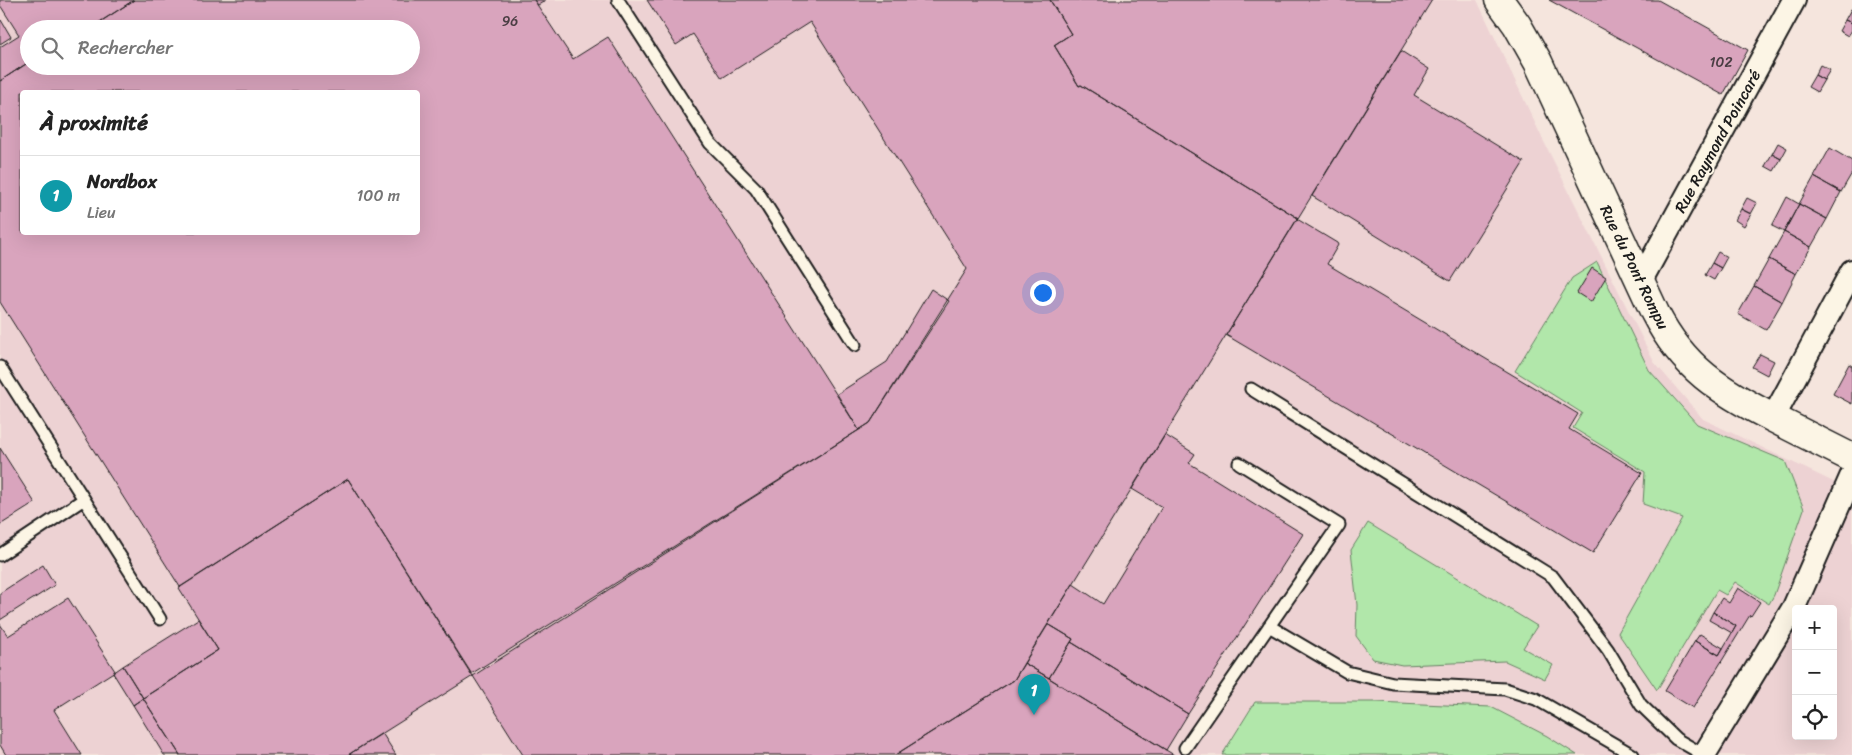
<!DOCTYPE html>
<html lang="fr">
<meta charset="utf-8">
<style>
:root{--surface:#fff;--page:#f6f6f6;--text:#222;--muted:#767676;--line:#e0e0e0;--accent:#2563eb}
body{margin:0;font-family:Sriracha,sans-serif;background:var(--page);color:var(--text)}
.controls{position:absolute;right:15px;bottom:15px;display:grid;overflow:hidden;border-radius:5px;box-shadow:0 5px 20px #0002}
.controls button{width:45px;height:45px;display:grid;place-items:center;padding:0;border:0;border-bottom:1px solid var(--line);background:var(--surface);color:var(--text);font:25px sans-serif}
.you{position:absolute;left:1042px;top:292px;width:18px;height:18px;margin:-12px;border:4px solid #fff;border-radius:50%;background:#1a73e8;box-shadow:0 0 0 8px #1a73e833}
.badge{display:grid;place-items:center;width:32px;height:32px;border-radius:50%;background:var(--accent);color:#fff;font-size:16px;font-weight:700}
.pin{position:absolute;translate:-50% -41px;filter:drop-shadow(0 1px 2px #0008)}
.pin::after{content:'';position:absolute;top:26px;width:18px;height:15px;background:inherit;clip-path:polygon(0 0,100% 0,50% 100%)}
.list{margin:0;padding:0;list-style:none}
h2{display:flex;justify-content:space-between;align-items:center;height:65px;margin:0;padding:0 20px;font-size:21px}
h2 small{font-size:16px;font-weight:400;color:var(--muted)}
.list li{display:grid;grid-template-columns:32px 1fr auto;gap:15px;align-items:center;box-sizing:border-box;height:80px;padding:0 20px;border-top:1px solid var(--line)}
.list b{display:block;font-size:19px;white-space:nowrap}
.list p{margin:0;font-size:16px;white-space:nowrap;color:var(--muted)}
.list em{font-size:16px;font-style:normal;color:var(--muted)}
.icon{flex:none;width:28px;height:28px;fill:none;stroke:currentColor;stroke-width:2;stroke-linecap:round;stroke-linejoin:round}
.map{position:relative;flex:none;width:1852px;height:755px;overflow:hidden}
.search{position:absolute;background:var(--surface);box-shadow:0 5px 20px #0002;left:20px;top:20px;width:400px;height:55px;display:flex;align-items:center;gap:12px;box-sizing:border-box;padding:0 18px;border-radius:28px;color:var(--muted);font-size:19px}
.panel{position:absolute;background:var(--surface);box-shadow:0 5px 20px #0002;left:20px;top:90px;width:400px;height:145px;border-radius:5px}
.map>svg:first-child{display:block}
</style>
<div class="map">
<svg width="1852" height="755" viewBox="0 0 1852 755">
<rect width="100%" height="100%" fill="#f5e5dd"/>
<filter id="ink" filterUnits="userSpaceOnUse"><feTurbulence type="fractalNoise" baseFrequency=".02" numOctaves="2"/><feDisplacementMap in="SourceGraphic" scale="10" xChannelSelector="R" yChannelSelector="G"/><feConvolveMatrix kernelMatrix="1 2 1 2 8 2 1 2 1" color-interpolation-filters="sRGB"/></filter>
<g filter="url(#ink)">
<!-- built -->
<path fill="#edd2d3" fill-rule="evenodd" d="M 0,0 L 1477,0 L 1544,142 L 1654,362 L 1703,419 L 1852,491 L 1852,755 L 0,755 ZM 29,29 L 411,29 L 411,66 L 29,66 ZM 22,92 L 418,92 L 418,232 L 22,232 ZM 1796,609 L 1833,609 L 1833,736 L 1796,736 Z"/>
<!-- green -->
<path fill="#b1e7aa" stroke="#668263" d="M 1597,262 L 1649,370 L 1697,424 L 1785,461 L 1804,509 L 1774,595 L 1769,604 L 1735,582 L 1726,595 L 1717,590 L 1657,690 L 1618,633 L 1682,518 L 1643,504 L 1645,472 L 1573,428 L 1582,413 L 1515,371 L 1572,278 Z
M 1368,523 L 1537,626 L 1523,648 L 1553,665 L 1545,679 L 1505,661 L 1402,665 L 1373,659 L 1356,636 L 1357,605 L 1351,550 Z
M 1255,702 L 1376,702 L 1491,707 L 1547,736 L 1577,755 L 1222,755 Z"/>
<!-- building -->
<path fill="#d9a4bd" stroke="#1c1c1c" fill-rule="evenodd" d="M 0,0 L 134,0 L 89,29 L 29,29 L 29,62 L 0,81 L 0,47 L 19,35 L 0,5 Z
M 134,0 L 534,0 L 573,59 L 608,37 L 859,430 L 471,674 L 348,479 L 180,587 L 0,302 L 0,81 L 29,62 L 29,66 L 411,66 L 411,29 L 89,29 ZM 22,92 L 418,92 L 418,232 L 22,232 Z
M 534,0 L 545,0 L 545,1 L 538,5 Z
M 647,0 L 1050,0 L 1071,34 L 1054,45 L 1079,86 L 1081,85 L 1298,218 L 1014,680 L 895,755 L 523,755 L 473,676 L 870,423 L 967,269 L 810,22 L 722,78 L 693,34 L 676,45 Z
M 1432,0 L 1298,218 L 1081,85 L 1079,86 L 1054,45 L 1071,34 L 1050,0 Z
M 1549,0 L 1658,0 L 1748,50 L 1723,95 Z
M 1851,9 L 1852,9 L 1852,23 L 1845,20 Z
M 1,20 L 11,37 L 0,44 L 0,21 Z
M 1845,20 L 1852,23 L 1852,30 L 1848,36 L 1839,31 Z
M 1401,51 L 1429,69 L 1414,95 L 1524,162 L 1450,281 L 1312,196 Z
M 1820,65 L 1830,70 L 1824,80 L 1815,75 Z
M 1815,75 L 1824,80 L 1817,92 L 1808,87 Z
M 1778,143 L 1787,148 L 1781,159 L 1772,154 Z
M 1830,148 L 1852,161 L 1852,173 L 1841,192 L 1814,177 Z
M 1772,154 L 1781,159 L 1774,171 L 1765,166 Z
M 1814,177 L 1841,192 L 1827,219 L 1799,204 Z
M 1787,197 L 1799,204 L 1784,232 L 1772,226 Z
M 1747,198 L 1757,203 L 1751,214 L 1741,209 Z
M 1799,204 L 1827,219 L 1811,247 L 1784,232 Z
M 1741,209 L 1751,214 L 1744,226 L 1735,220 Z
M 1297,219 L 1337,243 L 1338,245 L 1327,264 L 1578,414 L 1569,429 L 1642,473 L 1593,553 L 1226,335 Z
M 1784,232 L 1811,247 L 1796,274 L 1769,259 Z
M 1718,252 L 1727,257 L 1721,268 L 1712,263 Z
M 1769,259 L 1796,274 L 1782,302 L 1754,286 Z
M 1712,263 L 1721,268 L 1714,280 L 1705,275 Z
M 1592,268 L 1606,277 L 1591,302 L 1577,293 Z
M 1754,286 L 1782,302 L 1766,330 L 1738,314 Z
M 931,289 L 949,301 L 870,423 L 859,430 L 837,394 L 887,362 Z
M 1760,354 L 1774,361 L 1767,375 L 1752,367 Z
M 1849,364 L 1852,366 L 1852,404 L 1833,394 Z
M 1165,435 L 1195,454 L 1189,463 L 1303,534 L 1188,714 L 1071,642 L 1073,639 L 1048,624 L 1073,584 L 1103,604 L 1162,507 L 1132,489 Z
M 0,448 L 35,503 L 0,525 Z
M 348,479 L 473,676 L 348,755 L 180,755 L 143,698 L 218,650 L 179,588 Z
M 43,565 L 55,585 L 0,620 L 0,593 Z
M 1738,588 L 1760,602 L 1751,616 L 1750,615 L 1693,708 L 1665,691 L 1695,641 L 1719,655 L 1736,626 L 1713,612 L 1722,598 L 1729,603 Z
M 68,598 L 115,671 L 54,710 L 82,755 L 6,755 L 0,745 L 0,624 L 8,636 Z
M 1713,612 L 1736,626 L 1732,633 L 1709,620 Z
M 198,619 L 218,650 L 143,698 L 123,666 Z
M 1048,624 L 1073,639 L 1049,678 L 1024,663 Z
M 1700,634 L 1723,648 L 1719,655 L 1695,641 Z
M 1071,642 L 1188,714 L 1166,750 L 1049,678 Z
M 1024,663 L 1049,678 L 1174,755 L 895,755 L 1014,680 Z
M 123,666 L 143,698 L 133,705 L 113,673 Z
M 143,698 L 180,755 L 164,755 L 133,705 Z
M 382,733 L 396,755 L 348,755 Z"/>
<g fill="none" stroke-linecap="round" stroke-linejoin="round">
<!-- service casing -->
<g stroke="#1c1c1c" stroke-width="15">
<path id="service" d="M 618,0 L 710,143 L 756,189 L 855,345
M 0,367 L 160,619
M 1251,389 L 1553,577 L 1608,650 L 1641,705 L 1676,739 L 1704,755
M 0,555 L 84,499
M 1269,626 L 1347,672 L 1393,683 L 1505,689 L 1536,699 L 1633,755
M 1185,748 L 1339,525 L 1239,463"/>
</g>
<!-- minor casing -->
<g stroke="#1c1c1c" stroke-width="26">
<path id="minor" d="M 1640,282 L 1794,0
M 1773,418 L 1852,271
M 1704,755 L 1794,607 L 1852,475"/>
</g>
<!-- tertiary casing -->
<g stroke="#1c1c1c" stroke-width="31">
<path id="tertiary" d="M 1499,0 L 1517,25 L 1538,62 L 1655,313 C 1683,368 1720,391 1773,418 C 1799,431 1826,445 1852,458"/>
</g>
<!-- service -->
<use href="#service" stroke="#fcf5e5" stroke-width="11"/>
<!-- minor -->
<use href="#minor" stroke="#fcf5e5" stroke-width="22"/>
<!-- tertiary -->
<use href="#tertiary" stroke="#fcf5e5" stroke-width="28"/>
</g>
</g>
<g text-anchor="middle" stroke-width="4" stroke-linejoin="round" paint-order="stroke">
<!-- number labels -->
<g font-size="14" fill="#4b3e44">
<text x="510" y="26">96</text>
<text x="1721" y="67">102</text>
</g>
<!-- street labels -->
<g font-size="16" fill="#1c1c1c" stroke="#fcf5e5">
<text transform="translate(1717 141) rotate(-61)" y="6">Rue Raymond Poincaré</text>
<text transform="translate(1635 267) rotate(64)" y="6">Rue du Pont Rompu</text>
</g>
</g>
</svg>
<div class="controls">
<button>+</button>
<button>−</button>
<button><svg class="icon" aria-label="locate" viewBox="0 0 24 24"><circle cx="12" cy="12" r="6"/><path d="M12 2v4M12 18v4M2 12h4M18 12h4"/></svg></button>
</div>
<div class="you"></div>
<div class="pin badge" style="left:1034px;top:715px;background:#0f9aa8">1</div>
<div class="search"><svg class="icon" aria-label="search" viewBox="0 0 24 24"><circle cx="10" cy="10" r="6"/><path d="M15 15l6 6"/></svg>Rechercher</div>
<section class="panel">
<h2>À proximité<small></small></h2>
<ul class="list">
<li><span class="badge" style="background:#0f9aa8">1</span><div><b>Nordbox</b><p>Lieu</p></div><em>100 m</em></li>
</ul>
</section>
</div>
